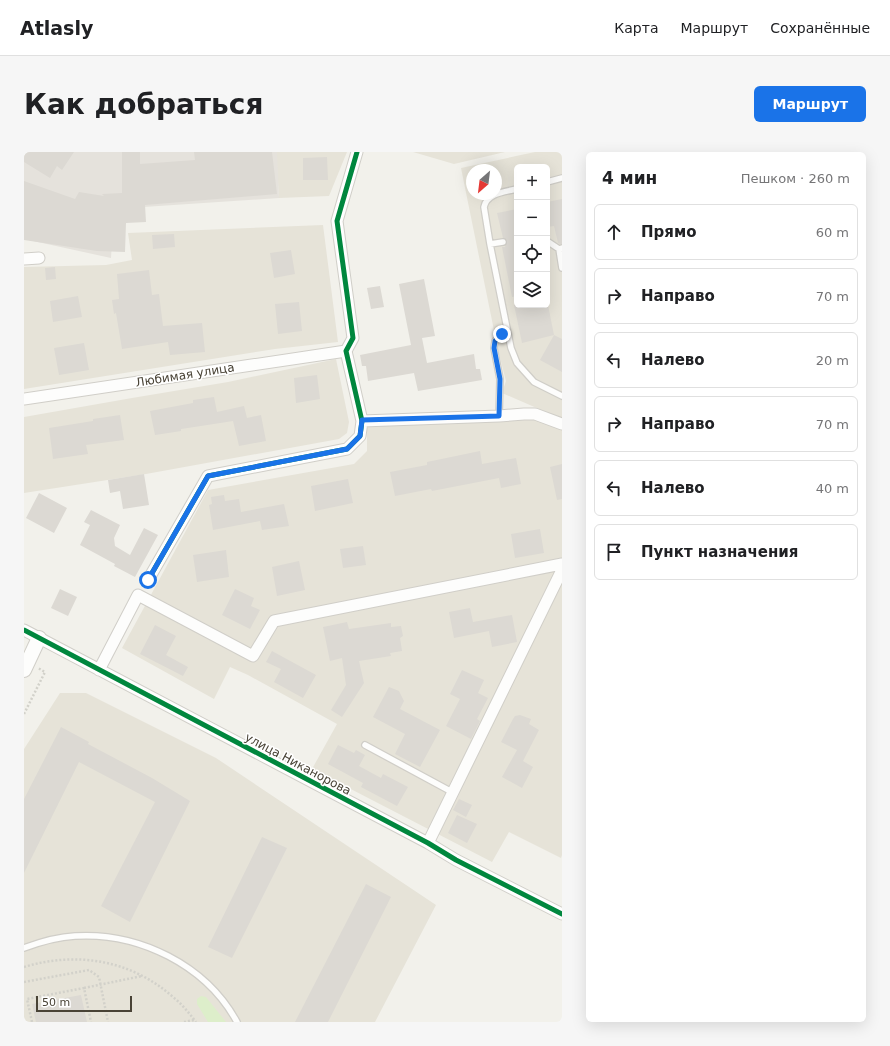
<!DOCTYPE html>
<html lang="ru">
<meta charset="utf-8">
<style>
:root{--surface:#fff;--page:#f6f6f6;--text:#202124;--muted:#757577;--line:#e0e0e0;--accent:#1a73e8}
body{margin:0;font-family:"DejaVu Sans",sans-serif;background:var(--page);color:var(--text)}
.controls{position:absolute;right:12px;top:12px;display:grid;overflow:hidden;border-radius:6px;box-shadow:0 4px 16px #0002}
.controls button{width:36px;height:36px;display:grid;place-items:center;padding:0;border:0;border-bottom:1px solid var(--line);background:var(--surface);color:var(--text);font:20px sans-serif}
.compass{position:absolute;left:442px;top:12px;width:36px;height:36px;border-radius:50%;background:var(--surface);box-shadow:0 4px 16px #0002;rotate:208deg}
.scale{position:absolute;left:12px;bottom:10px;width:96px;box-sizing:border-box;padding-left:4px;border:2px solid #494336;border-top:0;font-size:11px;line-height:14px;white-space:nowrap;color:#494336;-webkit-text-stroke:3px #fff;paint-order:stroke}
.stop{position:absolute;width:12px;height:12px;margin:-9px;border:3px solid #1a73e8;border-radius:50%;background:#fff}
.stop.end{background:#1a73e8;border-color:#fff;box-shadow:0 1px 4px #0008}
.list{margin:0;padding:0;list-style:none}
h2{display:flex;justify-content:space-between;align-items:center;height:52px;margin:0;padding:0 16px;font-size:17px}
h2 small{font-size:13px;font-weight:400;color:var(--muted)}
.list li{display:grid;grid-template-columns:26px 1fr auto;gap:12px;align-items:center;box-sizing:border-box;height:56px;margin:0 8px 8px;padding:0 8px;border:1px solid var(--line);border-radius:6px}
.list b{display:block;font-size:15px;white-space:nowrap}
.list em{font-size:13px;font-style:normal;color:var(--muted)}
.icon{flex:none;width:22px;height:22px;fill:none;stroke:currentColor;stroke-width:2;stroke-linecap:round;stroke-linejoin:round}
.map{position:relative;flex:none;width:538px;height:870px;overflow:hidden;border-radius:6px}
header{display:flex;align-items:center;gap:24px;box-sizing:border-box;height:56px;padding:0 20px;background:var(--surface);border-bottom:1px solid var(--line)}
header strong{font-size:19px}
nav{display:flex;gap:22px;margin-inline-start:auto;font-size:14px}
.intro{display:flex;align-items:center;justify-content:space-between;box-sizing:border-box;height:96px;padding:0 24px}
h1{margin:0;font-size:28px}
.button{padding:10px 18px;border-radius:6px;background:var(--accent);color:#fff;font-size:14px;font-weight:700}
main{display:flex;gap:24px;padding:0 24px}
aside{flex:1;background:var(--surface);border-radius:6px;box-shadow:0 4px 16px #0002}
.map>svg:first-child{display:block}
</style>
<header>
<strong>Atlasly</strong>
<nav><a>Карта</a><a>Маршрут</a><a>Сохранённые</a></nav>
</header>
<div class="intro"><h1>Как добраться</h1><a class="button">Маршрут</a></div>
<main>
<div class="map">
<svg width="538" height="870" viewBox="0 0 538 870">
<rect width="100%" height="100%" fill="#f2f1eb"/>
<!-- residential -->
<path fill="#e6e3d8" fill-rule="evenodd" d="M 252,0 L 323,0 L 305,44 L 255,46 Z
M 389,0 L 481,0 L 430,12 Z
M 511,0 L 538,0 L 538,267 L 478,241 L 482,229 L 474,198 L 437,16 ZM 493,15 L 523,15 L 523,153 L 493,153 ZM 448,18 L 472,18 L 472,42 L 448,42 Z
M 299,73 L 314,190 L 251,197 L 0,237 L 0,115 L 82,113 L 108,108 L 104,81 Z
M 312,207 L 325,270 L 323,281 L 315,287 L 122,322 L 0,341 L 0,265 L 108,246 L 204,230 Z
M 511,267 L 538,278 L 538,703 L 537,706 L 485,680 L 468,710 L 288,617 L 313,572 L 224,523 L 206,515 L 190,547 L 98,496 L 184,338 L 330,312 L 343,299 L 343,273 Z
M 36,541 L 62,541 L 192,606 L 412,753 L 351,870 L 0,870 L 0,597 Z"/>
<!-- industrial -->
<path fill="#e5e2dc" d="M 0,0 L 253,0 L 255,46 L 90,57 L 87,106 L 0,87 Z"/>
<!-- green -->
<path fill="#ddeeca" d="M 177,844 L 182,845 L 202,870 L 184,870 L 173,852 L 173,847 Z"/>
<!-- building -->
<path fill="#dcd9d3" d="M 0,0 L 50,0 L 38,18 L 33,14 L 26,26 L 0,10 Z
M 98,0 L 116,0 L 116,12 L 171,8 L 170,0 L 248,0 L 253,42 L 121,53 L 122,70 L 102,71 L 101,100 L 73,99 L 0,88 L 0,29 L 51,47 L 55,40 L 80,44 L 78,42 L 98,41 Z
M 303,5 L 304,28 L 279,28 L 279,6 Z
M 538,47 L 538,92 L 536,92 L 534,91 L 530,74 L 523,75 L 523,50 Z
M 493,57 L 493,144 L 488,145 L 478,95 L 481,95 L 483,89 L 479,86 L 473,61 Z
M 150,82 L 151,95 L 129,97 L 128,83 Z
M 267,98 L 271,122 L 250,126 L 246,101 Z
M 31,115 L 32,127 L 22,128 L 21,116 Z
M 125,118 L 128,143 L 135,142 L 139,174 L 178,171 L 181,200 L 146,203 L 144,190 L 98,197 L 92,161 L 90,162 L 88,148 L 95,147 L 93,122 Z
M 400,127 L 411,184 L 398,186 L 403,211 L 450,202 L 452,217 L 456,217 L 458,228 L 394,239 L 390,221 L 344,229 L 342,214 L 338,214 L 336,203 L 387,193 L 375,132 Z
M 356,134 L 360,155 L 347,157 L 343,136 Z
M 54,144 L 58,165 L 29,170 L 26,149 Z
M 275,150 L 278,179 L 254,182 L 251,152 Z
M 490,153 L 524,153 L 530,183 L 498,191 Z
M 530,183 L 538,187 L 538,220 L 516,208 Z
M 60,191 L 65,218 L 35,223 L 30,196 Z
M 293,223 L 296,247 L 272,251 L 270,226 Z
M 190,245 L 193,260 L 220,254 L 223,266 L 237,263 L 242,289 L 215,294 L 209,269 L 157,277 L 157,279 L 131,283 L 126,259 L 169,251 L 169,248 Z
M 96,263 L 100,288 L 62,293 L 64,302 L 29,307 L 25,276 L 69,269 L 69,267 Z
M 456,299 L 458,312 L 492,306 L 497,332 L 477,336 L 475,326 L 408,339 L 407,337 L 371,344 L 366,320 L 403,313 L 403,310 Z
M 538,312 L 538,347 L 533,348 L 526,315 Z
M 120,322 L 125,353 L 99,357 L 96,339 L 86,341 L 84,328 Z
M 324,327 L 329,351 L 291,359 L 287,334 Z
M 15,341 L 43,356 L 30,381 L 2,366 Z
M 200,343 L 201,349 L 215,347 L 217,360 L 260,352 L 265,374 L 238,378 L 236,369 L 189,378 L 185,353 L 188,352 L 187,345 Z
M 67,358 L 96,373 L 90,386 L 91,394 L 106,403 L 120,376 L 134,383 L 111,425 L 90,414 L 91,412 L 56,393 L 66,373 L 60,370 Z
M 516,377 L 520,401 L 491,406 L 487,382 Z
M 339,394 L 342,413 L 319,416 L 316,397 Z
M 202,398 L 205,425 L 173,430 L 169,403 Z
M 275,409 L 281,438 L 253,444 L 248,415 Z
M 36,437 L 53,445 L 44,464 L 27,456 Z
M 211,437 L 230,446 L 227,454 L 236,458 L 226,477 L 198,463 Z
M 446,456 L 449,470 L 488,463 L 493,490 L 468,495 L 465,479 L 430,486 L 425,460 Z
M 323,470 L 325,477 L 367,471 L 367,475 L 377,474 L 379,484 L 376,486 L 378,499 L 366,501 L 367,504 L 335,509 L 340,531 L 318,565 L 307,558 L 322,533 L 318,506 L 306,509 L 299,475 Z
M 131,473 L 152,484 L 142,503 L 164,515 L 159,524 L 116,502 Z
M 248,499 L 292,523 L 279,546 L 250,530 L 257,517 L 242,510 Z
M 438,518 L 460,528 L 454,541 L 464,546 L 453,567 L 456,569 L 447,587 L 422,574 L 436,547 L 426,542 Z
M 365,535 L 375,539 L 380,549 L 376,557 L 416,578 L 396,615 L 371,602 L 381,582 L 349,565 Z
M 496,563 L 507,567 L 505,572 L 515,578 L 499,609 L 509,615 L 498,636 L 478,625 L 493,598 L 477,590 L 489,567 L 491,564 Z
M 37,575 L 65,590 L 64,592 L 128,626 L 166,649 L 106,770 L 77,754 L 131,650 L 55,610 L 0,721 L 0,647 Z
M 314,593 L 330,601 L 332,598 L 341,603 L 335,614 L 357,626 L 359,622 L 384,635 L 373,654 L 337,635 L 339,631 L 304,612 Z
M 435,647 L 448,653 L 442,665 L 429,658 Z
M 433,663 L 453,672 L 443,691 L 424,681 Z
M 238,685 L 263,696 L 208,806 L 184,795 Z
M 342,732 L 367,745 L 304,870 L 271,870 Z
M 57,843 L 63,870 L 12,870 L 8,852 Z"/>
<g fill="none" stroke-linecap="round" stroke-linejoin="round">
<!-- service casing -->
<g stroke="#d0cec8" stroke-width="8">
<path id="service" d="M 523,30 L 538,26
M 523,89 L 535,97
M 479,90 L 466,92 L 487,196 L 493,211 L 510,230 L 538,244
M 466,92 L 460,55 C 463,41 480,40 493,37
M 538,96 L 535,97 L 538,116
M 475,264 L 476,227 L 470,196 L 471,189 L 475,184 L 483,179
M 341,593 L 428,640
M 0,796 C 16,790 33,785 51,784 C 115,780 182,813 213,870"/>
</g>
<!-- minor casing -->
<g stroke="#d0cec8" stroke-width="13">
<path id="minor" d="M 0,107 L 15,106
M 0,247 L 322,199
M 338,269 L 475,264 L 500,262 L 511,262 L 538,272
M 124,428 L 184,324 L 323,297 L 336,284 L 338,269 L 322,199 L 329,186 L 313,69 L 333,0
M 0,478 L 404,691 L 432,708 L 538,762
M 75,518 L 114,443 L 229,504 L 250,469 L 538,412
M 404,691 L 538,418"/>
</g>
<!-- tertiary casing -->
<g stroke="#d0cec8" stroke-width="16">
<path id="tertiary" d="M 0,518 L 15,486"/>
</g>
<!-- path -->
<path stroke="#d2d1ca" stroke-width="2.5" stroke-dasharray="2 2" stroke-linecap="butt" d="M 0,562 L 21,520 L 14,516
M 0,815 C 53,799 107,808 149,845 C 158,852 165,861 172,870
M 0,830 L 65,818 L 75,825 L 84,870
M 60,836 L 118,824
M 8,870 L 3,847 L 60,836 L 67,870
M 160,870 L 170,868"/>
<!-- service -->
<use href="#service" stroke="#fdfdfc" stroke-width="5.5"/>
<!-- minor -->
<use href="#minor" stroke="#fdfdfc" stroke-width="11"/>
<!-- tertiary -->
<use href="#tertiary" stroke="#fdfdfc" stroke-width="14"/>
<!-- cycleway casing -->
<g stroke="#fff" stroke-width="8">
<path id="cycleway" d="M 124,428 L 184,324 L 323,297 L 336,284 L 338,269 L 322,199 L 329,186 L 313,69 L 333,0
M 0,478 L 404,691 L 432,708 L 538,762"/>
</g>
<!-- cycleway -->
<use href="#cycleway" stroke="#00873e" stroke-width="5"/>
</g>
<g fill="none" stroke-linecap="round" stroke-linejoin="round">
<!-- route -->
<path stroke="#1a73e8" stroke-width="5" d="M 124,428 L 184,324 L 323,297 L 336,284 L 338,268 L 475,264 L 476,227 L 470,196 L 471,189 L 478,182"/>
</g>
<g text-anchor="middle" stroke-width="3" stroke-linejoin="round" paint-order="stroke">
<!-- street labels -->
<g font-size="12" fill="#494336" stroke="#fff">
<text transform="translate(161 223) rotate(-9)" y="4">Любимая улица</text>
<text transform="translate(274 612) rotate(28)" y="4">улица Никанорова</text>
</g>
</g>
</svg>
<div class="controls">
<button>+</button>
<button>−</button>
<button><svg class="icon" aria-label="locate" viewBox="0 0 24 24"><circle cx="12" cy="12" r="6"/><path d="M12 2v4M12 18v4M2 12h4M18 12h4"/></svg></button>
<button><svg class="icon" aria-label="layers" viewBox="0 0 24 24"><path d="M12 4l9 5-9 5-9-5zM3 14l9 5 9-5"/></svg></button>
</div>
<svg class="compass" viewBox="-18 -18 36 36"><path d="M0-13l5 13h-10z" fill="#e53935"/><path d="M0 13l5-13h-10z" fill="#757577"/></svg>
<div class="scale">50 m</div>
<div class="stop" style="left:124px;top:428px"></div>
<div class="stop end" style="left:478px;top:182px"></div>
</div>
<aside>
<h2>4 мин<small>Пешком · 260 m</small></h2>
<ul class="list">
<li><svg class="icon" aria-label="ahead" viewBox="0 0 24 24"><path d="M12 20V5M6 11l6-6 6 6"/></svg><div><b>Прямо</b></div><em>60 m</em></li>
<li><svg class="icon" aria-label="right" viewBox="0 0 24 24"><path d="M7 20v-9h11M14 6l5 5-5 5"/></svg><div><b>Направо</b></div><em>70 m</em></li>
<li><svg class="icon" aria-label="left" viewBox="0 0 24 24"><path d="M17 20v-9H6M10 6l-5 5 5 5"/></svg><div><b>Налево</b></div><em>20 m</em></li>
<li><svg class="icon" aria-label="right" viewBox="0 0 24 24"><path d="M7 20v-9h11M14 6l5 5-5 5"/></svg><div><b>Направо</b></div><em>70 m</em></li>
<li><svg class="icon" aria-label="left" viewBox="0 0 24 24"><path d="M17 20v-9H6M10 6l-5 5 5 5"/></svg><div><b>Налево</b></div><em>40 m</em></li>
<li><svg class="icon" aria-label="arrive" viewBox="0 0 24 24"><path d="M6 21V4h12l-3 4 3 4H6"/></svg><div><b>Пункт назначения</b></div></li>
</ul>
</aside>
</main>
